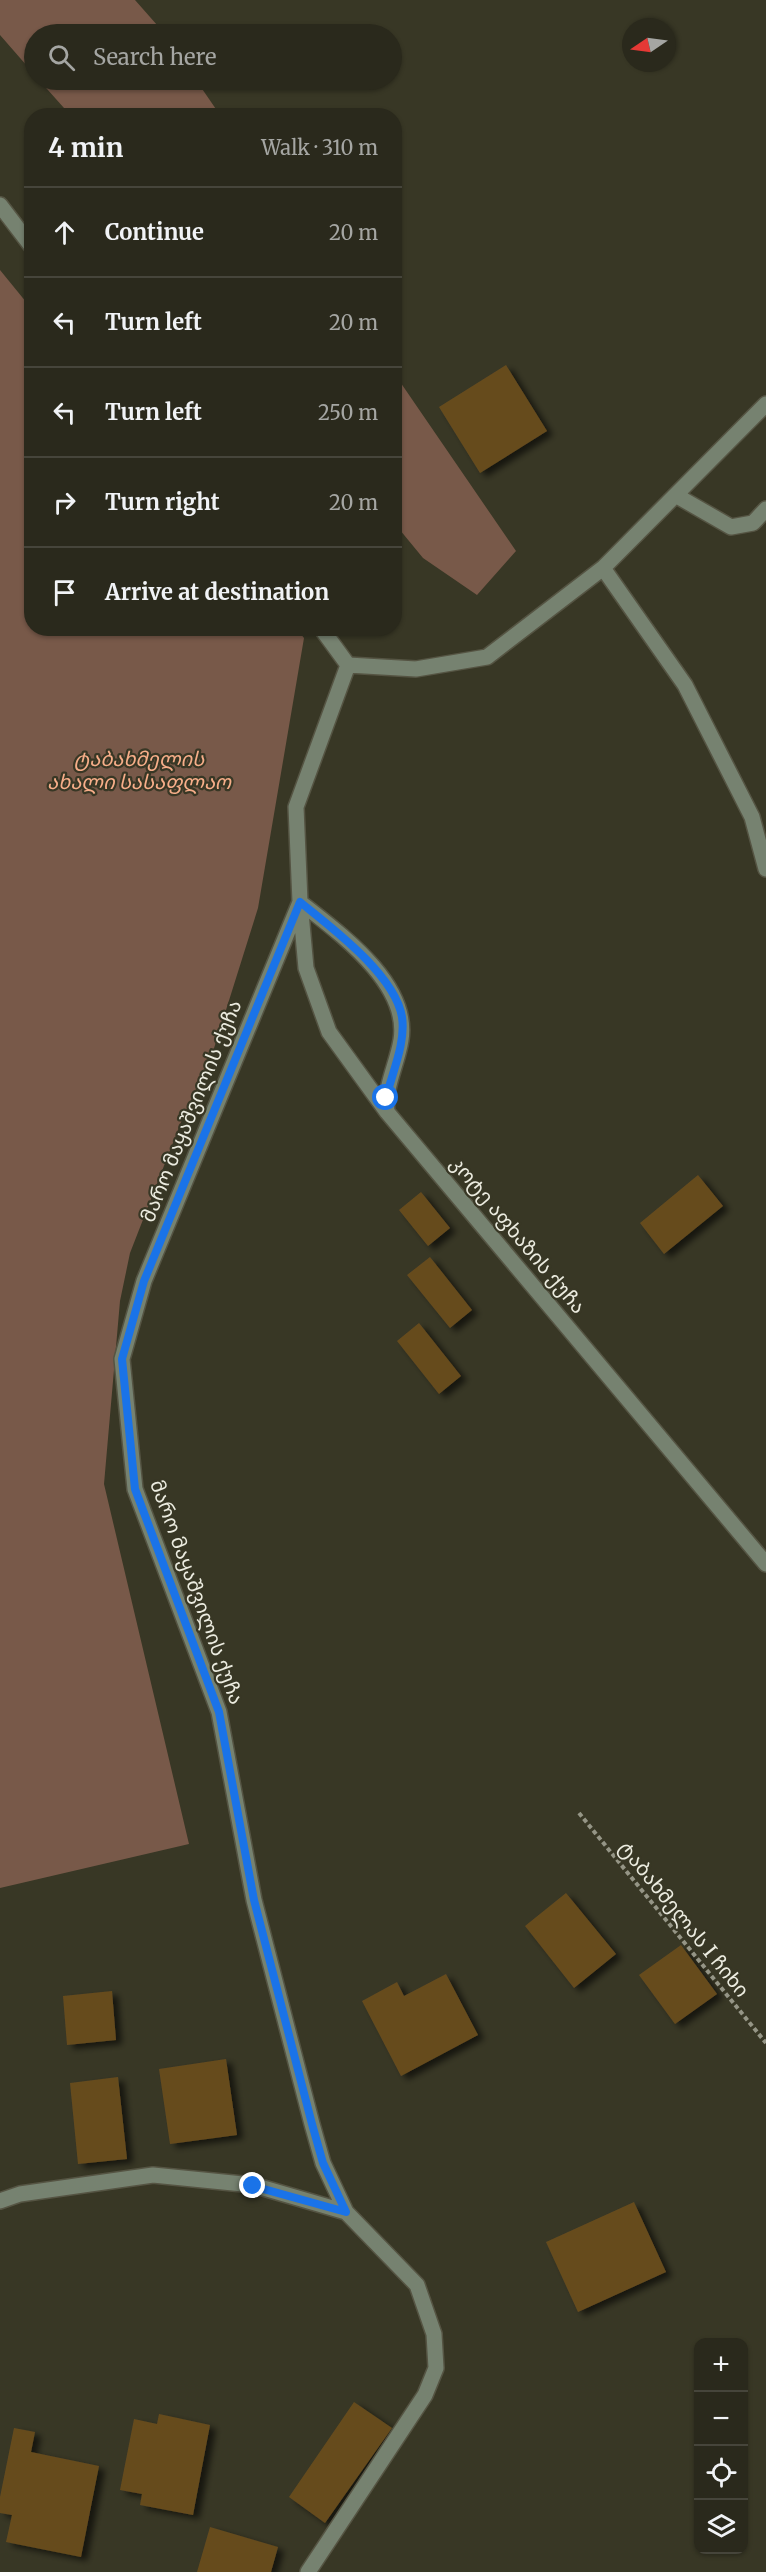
<!DOCTYPE html>
<meta charset="utf-8">
<style>
:root{--surface:#2a291c;--page:#323125;--text:#f1f3f6;--muted:#a5a6a3;--line:#46453b}
body{margin:0;font-family:Merriweather,"Noto Sans Georgian",serif;background:var(--page);color:var(--text)}
.controls{position:absolute;right:18px;bottom:18px;display:grid;overflow:hidden;border-radius:12px;box-shadow:0 2px 4px #0004}
.controls button{width:54px;height:54px;display:grid;place-items:center;padding:0;border:0;border-bottom:2px solid var(--line);background:var(--surface);color:var(--text);font:30px sans-serif}
.compass{position:absolute;left:622px;top:18px;width:54px;height:54px;border-radius:50%;background:var(--surface);box-shadow:0 2px 4px #0004;rotate:257deg}
.stop{position:absolute;width:18px;height:18px;margin:-14px;border:4px solid #1a73e8;border-radius:50%;background:#fff}
.stop.end{background:#1a73e8;border-color:#fff;box-shadow:0 2px 6px #0008}
.list{margin:0;padding:0;list-style:none}
h2{display:flex;justify-content:space-between;align-items:center;height:78px;margin:0;padding:0 24px;font-size:26px}
h2 small{font-size:20px;font-weight:400;color:var(--muted)}
.list li{display:grid;grid-template-columns:39px 1fr auto;gap:18px;align-items:center;box-sizing:border-box;height:90px;padding:0 24px;border-top:2px solid var(--line)}
.list b{display:block;font-size:22px;white-space:nowrap}
.list em{font-size:20px;font-style:normal;color:var(--muted)}
.icon{flex:none;width:33px;height:33px;fill:none;stroke:currentColor;stroke-width:2;stroke-linecap:round;stroke-linejoin:round}
.map{position:relative;flex:none;width:766px;height:2572px;overflow:hidden}
.search{position:absolute;background:var(--surface);box-shadow:0 2px 4px #0004;left:24px;top:24px;width:378px;height:66px;display:flex;align-items:center;gap:15px;box-sizing:border-box;padding:0 21px;border-radius:33px;color:var(--muted);font-size:22px}
.panel{position:absolute;background:var(--surface);box-shadow:0 2px 4px #0004;left:24px;top:108px;width:378px;height:528px;border-radius:24px}
.map>svg:first-child{display:block}
</style>
<div class="map">
<svg width="766" height="2572" viewBox="0 0 766 2572">
<defs>
<filter id="shadow"><feDropShadow dx="6" dy="4" stdDeviation="3" flood-color="#0009"/></filter>
</defs>
<rect width="100%" height="100%" fill="#383725"/>
<!-- green -->
<path fill="#785949" d="M 0,0 L 135,0 L 165,34 L 34,34 L 34,74 L 0,35 Z
M 39,80 L 196,80 L 220,115 L 66,115 L 64,108 Z
M 0,270 L 31,308 L 32,628 L 296,628 L 304,638 L 258,908 L 210,1061 L 183,1117 L 130,1253 L 120,1301 L 104,1484 L 189,1844 L 0,1888 Z
M 394,373 L 516,551 L 477,595 L 423,558 L 395,524 Z"/>
<!-- building -->
<path fill="#664b1f" filter="url(#shadow)" d="M 506,365 L 547,431 L 480,473 L 439,407 Z
M 698,1175 L 723,1206 L 664,1254 L 640,1223 Z
M 421,1192 L 450,1228 L 428,1246 L 399,1210 Z
M 430,1257 L 472,1310 L 450,1328 L 407,1275 Z
M 419,1323 L 461,1376 L 439,1394 L 397,1341 Z
M 566,1893 L 616,1954 L 574,1988 L 525,1926 Z
M 681,1945 L 717,1994 L 675,2024 L 639,1975 Z
M 446,1974 L 478,2035 L 401,2076 L 362,2001 L 397,1982 L 404,1996 Z
M 112,1991 L 116,2040 L 67,2045 L 63,1996 Z
M 226,2059 L 237,2135 L 170,2144 L 159,2069 Z
M 118,2077 L 127,2159 L 78,2164 L 70,2083 Z
M 634,2202 L 666,2272 L 578,2312 L 546,2242 Z
M 354,2402 L 392,2428 L 325,2523 L 289,2497 Z
M 159,2414 L 210,2425 L 193,2515 L 140,2505 L 142,2494 L 120,2490 L 134,2419 L 157,2424 Z
M 14,2428 L 35,2432 L 31,2452 L 99,2466 L 81,2557 L 6,2542 L 12,2515 L 0,2513 L 0,2497 Z
M 210,2527 L 278,2547 L 271,2572 L 197,2572 Z"/>
<g fill="none" stroke-linecap="round" stroke-linejoin="round">
<!-- minor casing -->
<g stroke="#555443" stroke-width="18">
<path id="minor" d="M 0,205 L 32,247
M 677,496 L 731,527 L 753,523 L 766,509
M 603,568 L 685,685 L 752,817 L 766,869
M 321,628 L 348,665
M 348,665 L 296,807 L 300,902 L 306,968 L 329,1032 L 387,1112 L 766,1564
M 348,665 L 416,669 L 487,657 L 603,568 L 766,404
M 300,902 L 144,1281 L 122,1359 L 135,1489 L 219,1712 L 254,1900 L 312,2124 L 323,2163 L 346,2212 L 417,2285 L 434,2334 L 436,2368 L 425,2395 L 308,2572
M 300,902 C 339,933 410,983 401,1040 C 397,1065 384,1087 387,1112
M 0,2201 L 20,2194 L 153,2175 L 253,2185 L 346,2212"/>
</g>
<!-- path -->
<path stroke="#959586" stroke-width="4" stroke-dasharray="4.5 3" stroke-linecap="butt" d="M 579,1813 L 766,2043"/>
<!-- minor -->
<use href="#minor" stroke="#768270" stroke-width="15"/>
</g>
<g fill="none" stroke-linecap="round" stroke-linejoin="round">
<!-- route -->
<path stroke="#1a73e8" stroke-width="8" d="M 253,2186 L 346,2212 L 323,2163 L 312,2124 L 254,1900 L 219,1712 L 135,1489 L 122,1359 L 144,1281 L 300,902 C 332,928 395,975 402,1017 C 406,1043 392,1073 386,1098"/>
</g>
<g text-anchor="middle" stroke-width="4.5" stroke-linejoin="round" paint-order="stroke">
<!-- park labels -->
<g font-size="20" font-style="italic" fill="#f7ae89" stroke="#383725">
<text x="139" y="766">ტაბახმელის<tspan x="139" dy="23">ახალი სასაფლაო</tspan></text>
</g>
<!-- street labels -->
<g font-size="20" fill="#ecece0" stroke="#383725">
<text transform="translate(191 1111) rotate(-68)" y="7">მარო მაყაშვილის ქუჩა</text>
<text transform="translate(518 1235) rotate(50)" y="7">კოტე აფხაზის ქუჩა</text>
<text transform="translate(197 1592) rotate(70)" y="7">მარო მაყაშვილის ქუჩა</text>
<text transform="translate(684 1919) rotate(51)" y="7">ტაბახმელას I ჩიხი</text>
</g>
</g>
</svg>
<div class="controls">
<button>+</button>
<button>−</button>
<button><svg class="icon" aria-label="locate" viewBox="0 0 24 24"><circle cx="12" cy="12" r="6"/><path d="M12 2v4M12 18v4M2 12h4M18 12h4"/></svg></button>
<button><svg class="icon" aria-label="layers" viewBox="0 0 24 24"><path d="M12 4l9 5-9 5-9-5zM3 14l9 5 9-5"/></svg></button>
</div>
<svg class="compass" viewBox="-18 -18 36 36"><path d="M0-13l5 13h-10z" fill="#e53935"/><path d="M0 13l5-13h-10z" fill="#a5a6a3"/></svg>
<div class="stop" style="left:386px;top:1098px"></div>
<div class="stop end" style="left:253px;top:2186px"></div>
<div class="search"><svg class="icon" aria-label="search" viewBox="0 0 24 24"><circle cx="10" cy="10" r="6"/><path d="M15 15l6 6"/></svg>Search here</div>
<section class="panel">
<h2>4 min<small>Walk · 310 m</small></h2>
<ul class="list">
<li><svg class="icon" aria-label="ahead" viewBox="0 0 24 24"><path d="M12 20V5M6 11l6-6 6 6"/></svg><div><b>Continue</b></div><em>20 m</em></li>
<li><svg class="icon" aria-label="left" viewBox="0 0 24 24"><path d="M17 20v-9H6M10 6l-5 5 5 5"/></svg><div><b>Turn left</b></div><em>20 m</em></li>
<li><svg class="icon" aria-label="left" viewBox="0 0 24 24"><path d="M17 20v-9H6M10 6l-5 5 5 5"/></svg><div><b>Turn left</b></div><em>250 m</em></li>
<li><svg class="icon" aria-label="right" viewBox="0 0 24 24"><path d="M7 20v-9h11M14 6l5 5-5 5"/></svg><div><b>Turn right</b></div><em>20 m</em></li>
<li><svg class="icon" aria-label="arrive" viewBox="0 0 24 24"><path d="M6 21V4h12l-3 4 3 4H6"/></svg><div><b>Arrive at destination</b></div></li>
</ul>
</section>
</div>
